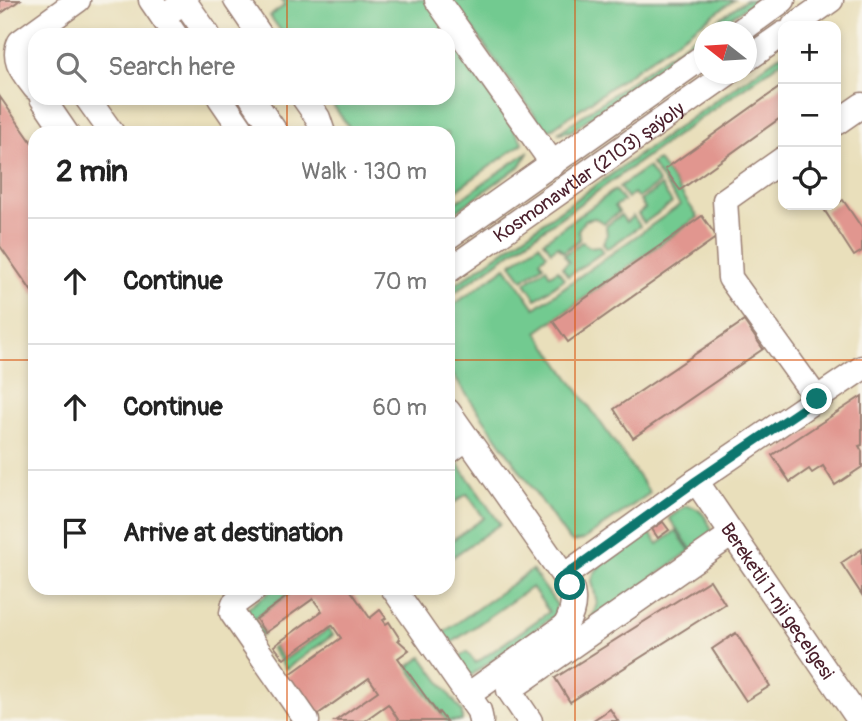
<!DOCTYPE html>
<meta charset="utf-8">
<style>
:root{--surface:#fff;--page:#f2f2f2;--text:#222;--muted:#767676;--line:#e0e0e0}
body{margin:0;font-family:Pangolin,sans-serif;background:var(--page);color:var(--text)}
.controls{position:absolute;right:21px;top:21px;display:grid;overflow:hidden;border-radius:14px;box-shadow:0 4px 10px #0003}
.controls button{width:63px;height:63px;display:grid;place-items:center;padding:0;border:0;border-bottom:2px solid var(--line);background:var(--surface);color:var(--text);font:35px sans-serif}
.compass{position:absolute;left:694px;top:21px;width:63px;height:63px;border-radius:50%;background:var(--surface);box-shadow:0 4px 10px #0003;rotate:287deg}
.stop{position:absolute;width:21px;height:21px;margin:-16px;border:5px solid #0f766e;border-radius:50%;background:#fff}
.stop.end{background:#0f766e;border-color:#fff;box-shadow:0 2px 7px #0008}
.list{margin:0;padding:0;list-style:none}
h2{display:flex;justify-content:space-between;align-items:center;height:91px;margin:0;padding:0 28px;font-size:30px}
h2 small{font-size:23px;font-weight:400;color:var(--muted)}
.list li{display:grid;grid-template-columns:46px 1fr auto;gap:21px;align-items:center;box-sizing:border-box;height:126px;padding:0 28px;border-top:2px solid var(--line)}
.list b{display:block;font-size:26px;white-space:nowrap}
.list em{font-size:23px;font-style:normal;color:var(--muted)}
.icon{flex:none;width:38px;height:38px;fill:none;stroke:currentColor;stroke-width:2;stroke-linecap:round;stroke-linejoin:round}
.map{position:relative;flex:none;width:862px;height:721px;overflow:hidden}
.search{position:absolute;background:var(--surface);box-shadow:0 4px 10px #0003;left:28px;top:28px;width:427px;height:77px;display:flex;align-items:center;gap:18px;box-sizing:border-box;padding:0 24px;border-radius:21px;color:var(--muted);font-size:26px}
.panel{position:absolute;background:var(--surface);box-shadow:0 4px 10px #0003;left:28px;top:126px;width:427px;height:469px;border-radius:21px}
.map>svg:first-child{display:block}
</style>
<div class="map">
<svg width="862" height="721" viewBox="0 0 862 721">
<rect width="100%" height="100%" fill="#f7f3e8"/>
<filter id="ink" filterUnits="userSpaceOnUse"><feTurbulence type="fractalNoise" baseFrequency=".0143" numOctaves="2"/><feDisplacementMap in="SourceGraphic" scale="14" xChannelSelector="R" yChannelSelector="G"/><feConvolveMatrix kernelMatrix="1 2 1 2 8 2 1 2 1" color-interpolation-filters="sRGB"/></filter>
<filter id="wash" filterUnits="userSpaceOnUse"><feTurbulence type="fractalNoise" baseFrequency=".00686" numOctaves="4" result="noise"/><feDisplacementMap in="SourceGraphic" scale="28" xChannelSelector="R" yChannelSelector="G"/><feGaussianBlur stdDeviation="1.57" result="paint"/><feColorMatrix in="noise" values="0 0 0 0 0 0 0 0 0 0 0 0 0 0 0 0 0 1.4 0 .05"/><feComposite in="paint" operator="in"/></filter>
<g filter="url(#wash)">
<rect width="100%" height="100%" fill="#e9dfbb"/>
<!-- green -->
<path fill="#72ca90" stroke="#5e745e" stroke-width="2" d="M 281,0 L 427,0 L 523,143 L 448,196 L 448,133 L 353,133 L 328,98 L 448,98 L 448,35 L 284,35 L 270,16 L 285,5 Z
M 452,0 L 734,0 L 547,132 Z
M 746,0 L 756,0 L 711,31 L 704,32 L 704,36 L 571,131 L 558,133 Z
M 783,53 L 783,60 L 448,297 L 448,290 Z
M 529,151 L 521,165 L 448,217 L 448,208 Z
M 658,160 L 698,217 L 537,332 L 650,493 L 583,540 L 573,542 L 568,539 L 448,368 L 448,309 L 506,267 L 535,308 L 680,205 L 651,164 Z
M 648,167 L 659,183 L 638,198 L 634,193 L 627,198 L 619,187 Z
M 661,186 L 672,203 L 644,223 L 638,214 L 645,208 L 640,201 Z
M 615,190 L 623,201 L 615,206 L 619,212 L 604,223 L 595,218 L 585,220 L 578,230 L 580,239 L 563,252 L 558,246 L 551,251 L 544,241 Z
M 621,215 L 626,222 L 633,216 L 640,226 L 607,249 L 603,243 L 607,235 L 606,226 Z
M 582,242 L 590,247 L 599,246 L 603,252 L 568,276 L 562,267 L 569,262 L 564,255 Z
M 539,244 L 547,254 L 540,260 L 543,265 L 523,280 L 511,264 Z
M 546,268 L 550,275 L 558,270 L 564,279 L 536,299 L 525,283 Z
M 457,462 L 500,524 L 448,560 L 448,543 L 484,518 L 467,494 L 448,507 L 448,464 Z
M 686,506 C 699,505 709,520 712,532 L 711,536 L 693,552 L 669,518 Z
M 676,531 L 690,551 L 591,622 L 597,603 L 592,581 L 594,573 L 599,567 L 649,532 L 658,544 Z
M 532,570 L 557,605 L 555,615 L 469,677 L 456,659 L 467,652 L 476,663 L 549,612 L 532,587 L 447,646 L 440,635 Z
M 275,588 L 298,588 L 254,619 L 264,633 L 261,636 L 246,614 L 247,609 Z
M 328,629 L 333,635 L 286,669 L 271,648 L 274,646 L 284,660 Z
M 422,657 L 462,712 L 462,721 L 446,721 L 408,667 Z"/>
<g id="blocks">
<!-- building -->
<path fill="#e1968f" d="M 0,0 L 20,0 L 0,14 Z
M 783,85 L 783,116 L 680,190 L 665,169 Z
M 0,97 L 35,147 L 35,296 L 0,246 Z
M 843,200 L 862,228 L 862,251 L 854,256 L 825,211 Z
M 702,216 L 717,237 L 568,342 L 553,321 Z
M 744,321 L 763,349 L 633,438 L 614,409 Z
M 862,396 L 862,445 L 859,446 L 862,451 L 862,467 L 835,485 L 823,466 L 812,473 L 809,469 L 790,482 L 772,455 Z
M 663,522 L 669,530 L 658,538 L 652,529 Z
M 862,549 L 862,595 L 841,563 Z
M 710,580 L 725,604 L 570,702 L 555,678 Z
M 299,588 L 349,588 L 370,618 L 380,610 L 386,618 L 383,620 L 386,624 L 389,622 L 400,639 L 398,640 L 409,650 L 398,658 L 438,714 L 439,712 L 446,721 L 399,721 L 388,704 L 364,721 L 335,721 L 378,691 L 369,678 L 314,717 L 286,677 L 341,638 L 332,625 L 284,659 L 274,646 L 322,611 L 313,599 L 265,633 L 256,619 Z
M 736,633 L 770,686 L 746,701 L 712,649 Z
M 610,709 L 618,721 L 592,721 Z"/>
</g>
</g>
<g filter="url(#ink)">
<use href="#blocks" fill-opacity="0" stroke="#9a7f73" stroke-width="2"/>
<g fill="none" stroke-linecap="round" stroke-linejoin="round">
<!-- minor casing -->
<g stroke="#9a7f73" stroke-width="27">
<g id="minor">
<path d="M 151,0 L 175,35"/>
<path d="M 236,0 L 260,35"/>
<path d="M 437,0 L 553,164"/>
<path d="M 163,17 L 184,1 L 208,35"/>
<path d="M 794,26 L 831,0"/>
<path d="M 739,32 L 783,0"/>
<path d="M 746,60 L 783,34"/>
<path d="M 35,88 C 24,73 11,61 20,42 L 78,0"/>
<path d="M 42,98 L 66,133"/>
<path d="M 87,98 L 112,133"/>
<path d="M 220,98 L 244,133"/>
<path d="M 252,98 L 276,133"/>
<path d="M 304,98 L 318,118 L 323,133"/>
<path d="M 836,123 L 862,105"/>
<path d="M 783,159 L 725,200 L 730,278 L 817,399"/>
<path d="M 448,237 L 704,56"/>
<path id="s1" d="M 448,271 L 727,74"/>
<path d="M 448,411 L 467,438"/>
<path d="M 448,452 L 467,438 L 570,585 C 576,600 573,613 565,626 L 468,695"/>
<path id="s2" d="M 696,481 L 860,721"/>
<path d="M 564,576 L 696,481 L 862,368"/>
<path d="M 256,588 L 234,604 L 232,613 L 307,721"/>
<path d="M 393,588 L 479,711 L 481,721"/>
<path d="M 530,721 L 509,690 L 732,534"/>
</g>
</g>
<!-- minor -->
<use href="#minor" stroke="#fff" stroke-width="24"/>
</g>
</g>
<g fill="none" stroke-linecap="round" stroke-linejoin="round" filter="url(#ink)">
<!-- route -->
<path stroke="#0f766e" stroke-width="9" d="M 570,585 L 564,576 L 696,481 L 817,399"/>
</g>
<!-- grid -->
<path fill="none" stroke="#d8530f" stroke-width="2" stroke-opacity="0.55" d="M 287,0 L 287,35M 575,0 L 575,721M 287,98 L 287,133M 0,360 L 35,360M 448,360 L 862,360M 287,588 L 287,721"/>
<g text-anchor="middle" stroke-width="5" stroke-linejoin="round" paint-order="stroke">
<!-- street labels -->
<g font-size="19" fill="#4a1f2b" stroke="#f7f3e8">
<text dy="7" stroke="none"><textPath href="#s1" startOffset="172">Kosmonawtlar (2103) şaýoly</textPath></text>
<text dy="7" stroke="none"><textPath href="#s2" startOffset="145">Bereketli 1-nji geçelgesi</textPath></text>
</g>
</g>
</svg>
<div class="controls">
<button>+</button>
<button>−</button>
<button><svg class="icon" aria-label="locate" viewBox="0 0 24 24"><circle cx="12" cy="12" r="6"/><path d="M12 2v4M12 18v4M2 12h4M18 12h4"/></svg></button>
</div>
<svg class="compass" viewBox="-18 -18 36 36"><path d="M0-13l5 13h-10z" fill="#e53935"/><path d="M0 13l5-13h-10z" fill="#767676"/></svg>
<div class="stop" style="left:570px;top:585px"></div>
<div class="stop end" style="left:817px;top:399px"></div>
<div class="search"><svg class="icon" aria-label="search" viewBox="0 0 24 24"><circle cx="10" cy="10" r="6"/><path d="M15 15l6 6"/></svg>Search here</div>
<section class="panel">
<h2>2 min<small>Walk · 130 m</small></h2>
<ul class="list">
<li><svg class="icon" aria-label="ahead" viewBox="0 0 24 24"><path d="M12 20V5M6 11l6-6 6 6"/></svg><div><b>Continue</b></div><em>70 m</em></li>
<li><svg class="icon" aria-label="ahead" viewBox="0 0 24 24"><path d="M12 20V5M6 11l6-6 6 6"/></svg><div><b>Continue</b></div><em>60 m</em></li>
<li><svg class="icon" aria-label="arrive" viewBox="0 0 24 24"><path d="M6 21V4h12l-3 4 3 4H6"/></svg><div><b>Arrive at destination</b></div></li>
</ul>
</section>
</div>
